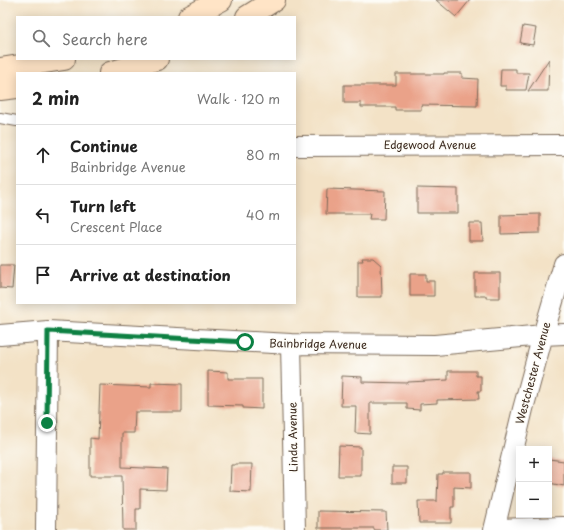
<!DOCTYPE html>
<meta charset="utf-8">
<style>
:root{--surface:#fff;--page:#f2f2f2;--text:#222;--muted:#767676;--line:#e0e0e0}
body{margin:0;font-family:"Playpen Sans",sans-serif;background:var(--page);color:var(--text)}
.controls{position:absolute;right:12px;bottom:12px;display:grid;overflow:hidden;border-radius:0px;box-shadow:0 2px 10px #0003}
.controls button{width:36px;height:36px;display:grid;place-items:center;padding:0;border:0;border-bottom:1px solid var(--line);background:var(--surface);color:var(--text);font:20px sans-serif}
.stop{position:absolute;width:12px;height:12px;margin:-9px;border:3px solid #0b8043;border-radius:50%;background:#fff}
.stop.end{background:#0b8043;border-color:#fff;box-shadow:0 1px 4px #0008}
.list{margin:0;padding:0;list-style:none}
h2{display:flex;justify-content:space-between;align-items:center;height:52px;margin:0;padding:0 16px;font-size:17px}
h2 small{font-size:13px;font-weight:400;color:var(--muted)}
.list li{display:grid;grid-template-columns:26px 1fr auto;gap:12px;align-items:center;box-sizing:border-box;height:60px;padding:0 16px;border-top:1px solid var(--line)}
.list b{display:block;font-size:15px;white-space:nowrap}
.list p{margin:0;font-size:13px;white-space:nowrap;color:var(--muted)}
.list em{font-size:13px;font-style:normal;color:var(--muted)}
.icon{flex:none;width:22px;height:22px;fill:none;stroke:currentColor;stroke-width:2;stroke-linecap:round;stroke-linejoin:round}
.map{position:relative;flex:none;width:564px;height:530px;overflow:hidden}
.search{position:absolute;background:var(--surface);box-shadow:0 2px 10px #0003;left:16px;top:16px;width:280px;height:44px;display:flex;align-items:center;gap:10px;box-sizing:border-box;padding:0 14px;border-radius:0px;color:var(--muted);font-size:15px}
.panel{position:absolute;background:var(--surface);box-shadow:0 2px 10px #0003;left:16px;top:72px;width:280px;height:232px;border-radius:0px}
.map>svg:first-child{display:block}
</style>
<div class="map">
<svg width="564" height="530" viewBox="0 0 564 530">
<rect width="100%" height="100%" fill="#fdfcf7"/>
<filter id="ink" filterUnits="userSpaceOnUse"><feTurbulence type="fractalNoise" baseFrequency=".025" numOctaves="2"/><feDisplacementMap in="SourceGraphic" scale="8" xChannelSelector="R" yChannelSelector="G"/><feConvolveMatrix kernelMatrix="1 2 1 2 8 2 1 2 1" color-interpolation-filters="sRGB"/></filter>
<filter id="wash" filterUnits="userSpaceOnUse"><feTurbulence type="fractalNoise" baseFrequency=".012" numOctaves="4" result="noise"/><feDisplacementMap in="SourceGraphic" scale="16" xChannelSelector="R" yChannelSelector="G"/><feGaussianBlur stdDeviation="0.9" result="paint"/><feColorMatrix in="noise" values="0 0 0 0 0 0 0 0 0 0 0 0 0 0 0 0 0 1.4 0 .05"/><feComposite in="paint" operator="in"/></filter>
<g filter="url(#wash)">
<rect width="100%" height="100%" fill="#f3e2c6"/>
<g id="blocks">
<!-- building -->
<path fill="#eaa289" d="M 436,0 L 470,0 L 456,17 Z
M 523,26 L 536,28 L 533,45 L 520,43 Z
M 549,59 L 548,91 L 528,91 Z
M 501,69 L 516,69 L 516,73 L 529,73 L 526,90 L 506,90 L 506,86 L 500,86 Z
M 444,73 L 462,73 L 462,78 L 478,79 L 477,106 L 421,105 L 421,110 L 395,110 L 395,107 L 361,107 L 361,103 L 344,103 L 344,85 L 396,85 L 396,74 L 444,74 Z
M 417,188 L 458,189 L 458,213 L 417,213 Z
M 327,189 L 385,191 L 384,219 L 369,219 L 370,214 L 326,214 Z
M 540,214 L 540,233 L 501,234 L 501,215 Z
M 469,223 L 482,223 L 483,241 L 469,241 Z
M 362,258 L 373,258 L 381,265 L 382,297 L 358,297 L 358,261 L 363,261 Z
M 0,265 L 14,265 L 12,289 L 0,288 Z
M 475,273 L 500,273 L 500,298 L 486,298 L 486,296 L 475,296 Z
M 410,274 L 426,274 L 426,281 L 434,281 L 434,296 L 410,296 Z
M 208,371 L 228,372 L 228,379 L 262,379 L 262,409 L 243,408 L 243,406 L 208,405 Z
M 448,371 L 476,371 L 476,376 L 481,376 L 481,391 L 478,391 L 479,399 L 437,400 L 437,403 L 420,404 L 420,410 L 407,409 L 407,403 L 370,403 L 370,434 L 355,433 L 356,406 L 341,406 L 342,376 L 362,377 L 362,382 L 408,383 L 408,382 L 448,380 Z
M 151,383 L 182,384 L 182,412 L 135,412 L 134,433 L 122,433 L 122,467 L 167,469 L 166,490 L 140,489 L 140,509 L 136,509 L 136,530 L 123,530 L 122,476 L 90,476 L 90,438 L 98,439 L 100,385 L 151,387 Z
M 339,446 L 361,447 L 361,476 L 338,476 Z
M 549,459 L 564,461 L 564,486 L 549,483 Z
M 235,464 L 252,464 L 251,492 L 230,491 L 231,465 L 235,465 Z
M 392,467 L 407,467 L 407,483 L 392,483 Z
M 443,472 L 471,472 L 471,488 L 454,487 L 454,507 L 451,507 L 451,523 L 419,523 L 418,501 L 437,501 L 438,474 L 443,474 Z
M 318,511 L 386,512 L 387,530 L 374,530 L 374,528 L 318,528 Z"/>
</g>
</g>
<g filter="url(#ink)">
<use href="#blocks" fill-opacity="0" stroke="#7b6a59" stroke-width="1"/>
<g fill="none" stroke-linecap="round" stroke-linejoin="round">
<!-- lane casing -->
<g stroke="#7b6a59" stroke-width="12">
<path id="lane" d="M 0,118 L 17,121"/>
</g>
<!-- street casing -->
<g stroke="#7b6a59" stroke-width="22">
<path id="street" d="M 295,146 L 564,145
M 0,335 L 48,331 L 291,344 L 435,345 L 543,335 L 564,334
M 291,344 L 295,530
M 495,529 L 564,527
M 46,530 L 48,331
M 494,530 L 523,409 L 543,335 L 564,264"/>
</g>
<!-- secondary casing -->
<g stroke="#7b6a59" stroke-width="24">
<path id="secondary" d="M 189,17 L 221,0
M 247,17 L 274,0
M 0,69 L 64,59
M 110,73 L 157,59
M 0,89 L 17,87"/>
</g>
<!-- lane -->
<use href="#lane" stroke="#fff" stroke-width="10"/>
<!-- street -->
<use href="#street" stroke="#fff" stroke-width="20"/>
<!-- secondary -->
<use href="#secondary" stroke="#ffe4c6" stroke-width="22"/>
</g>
</g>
<g fill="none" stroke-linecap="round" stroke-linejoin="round" filter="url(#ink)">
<!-- route -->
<path stroke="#0b8043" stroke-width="5" d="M 47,423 L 48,331 L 245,342"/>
</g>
<g text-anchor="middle" stroke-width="3" stroke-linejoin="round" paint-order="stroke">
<!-- street labels -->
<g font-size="11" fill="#3b2a1e" stroke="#fdfcf7">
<text x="430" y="149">Edgewood Avenue</text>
<text transform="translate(318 344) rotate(1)" y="4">Bainbridge Avenue</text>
<text transform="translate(533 373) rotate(-75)" y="4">Westchester Avenue</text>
<text transform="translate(293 437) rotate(-91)" y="4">Linda Avenue</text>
</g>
</g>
</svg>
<div class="controls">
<button>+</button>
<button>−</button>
</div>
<div class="stop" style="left:245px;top:342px"></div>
<div class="stop end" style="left:47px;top:423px"></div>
<div class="search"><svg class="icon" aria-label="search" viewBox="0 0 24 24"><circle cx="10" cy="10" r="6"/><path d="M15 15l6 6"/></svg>Search here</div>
<section class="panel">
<h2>2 min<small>Walk · 120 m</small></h2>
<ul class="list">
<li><svg class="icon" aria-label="ahead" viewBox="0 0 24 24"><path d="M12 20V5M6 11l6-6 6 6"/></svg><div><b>Continue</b><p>Bainbridge Avenue</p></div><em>80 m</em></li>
<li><svg class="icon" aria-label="left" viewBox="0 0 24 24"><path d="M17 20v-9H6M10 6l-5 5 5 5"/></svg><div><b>Turn left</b><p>Crescent Place</p></div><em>40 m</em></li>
<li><svg class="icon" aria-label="arrive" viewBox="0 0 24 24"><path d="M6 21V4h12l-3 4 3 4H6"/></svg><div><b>Arrive at destination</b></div></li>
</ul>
</section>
</div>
